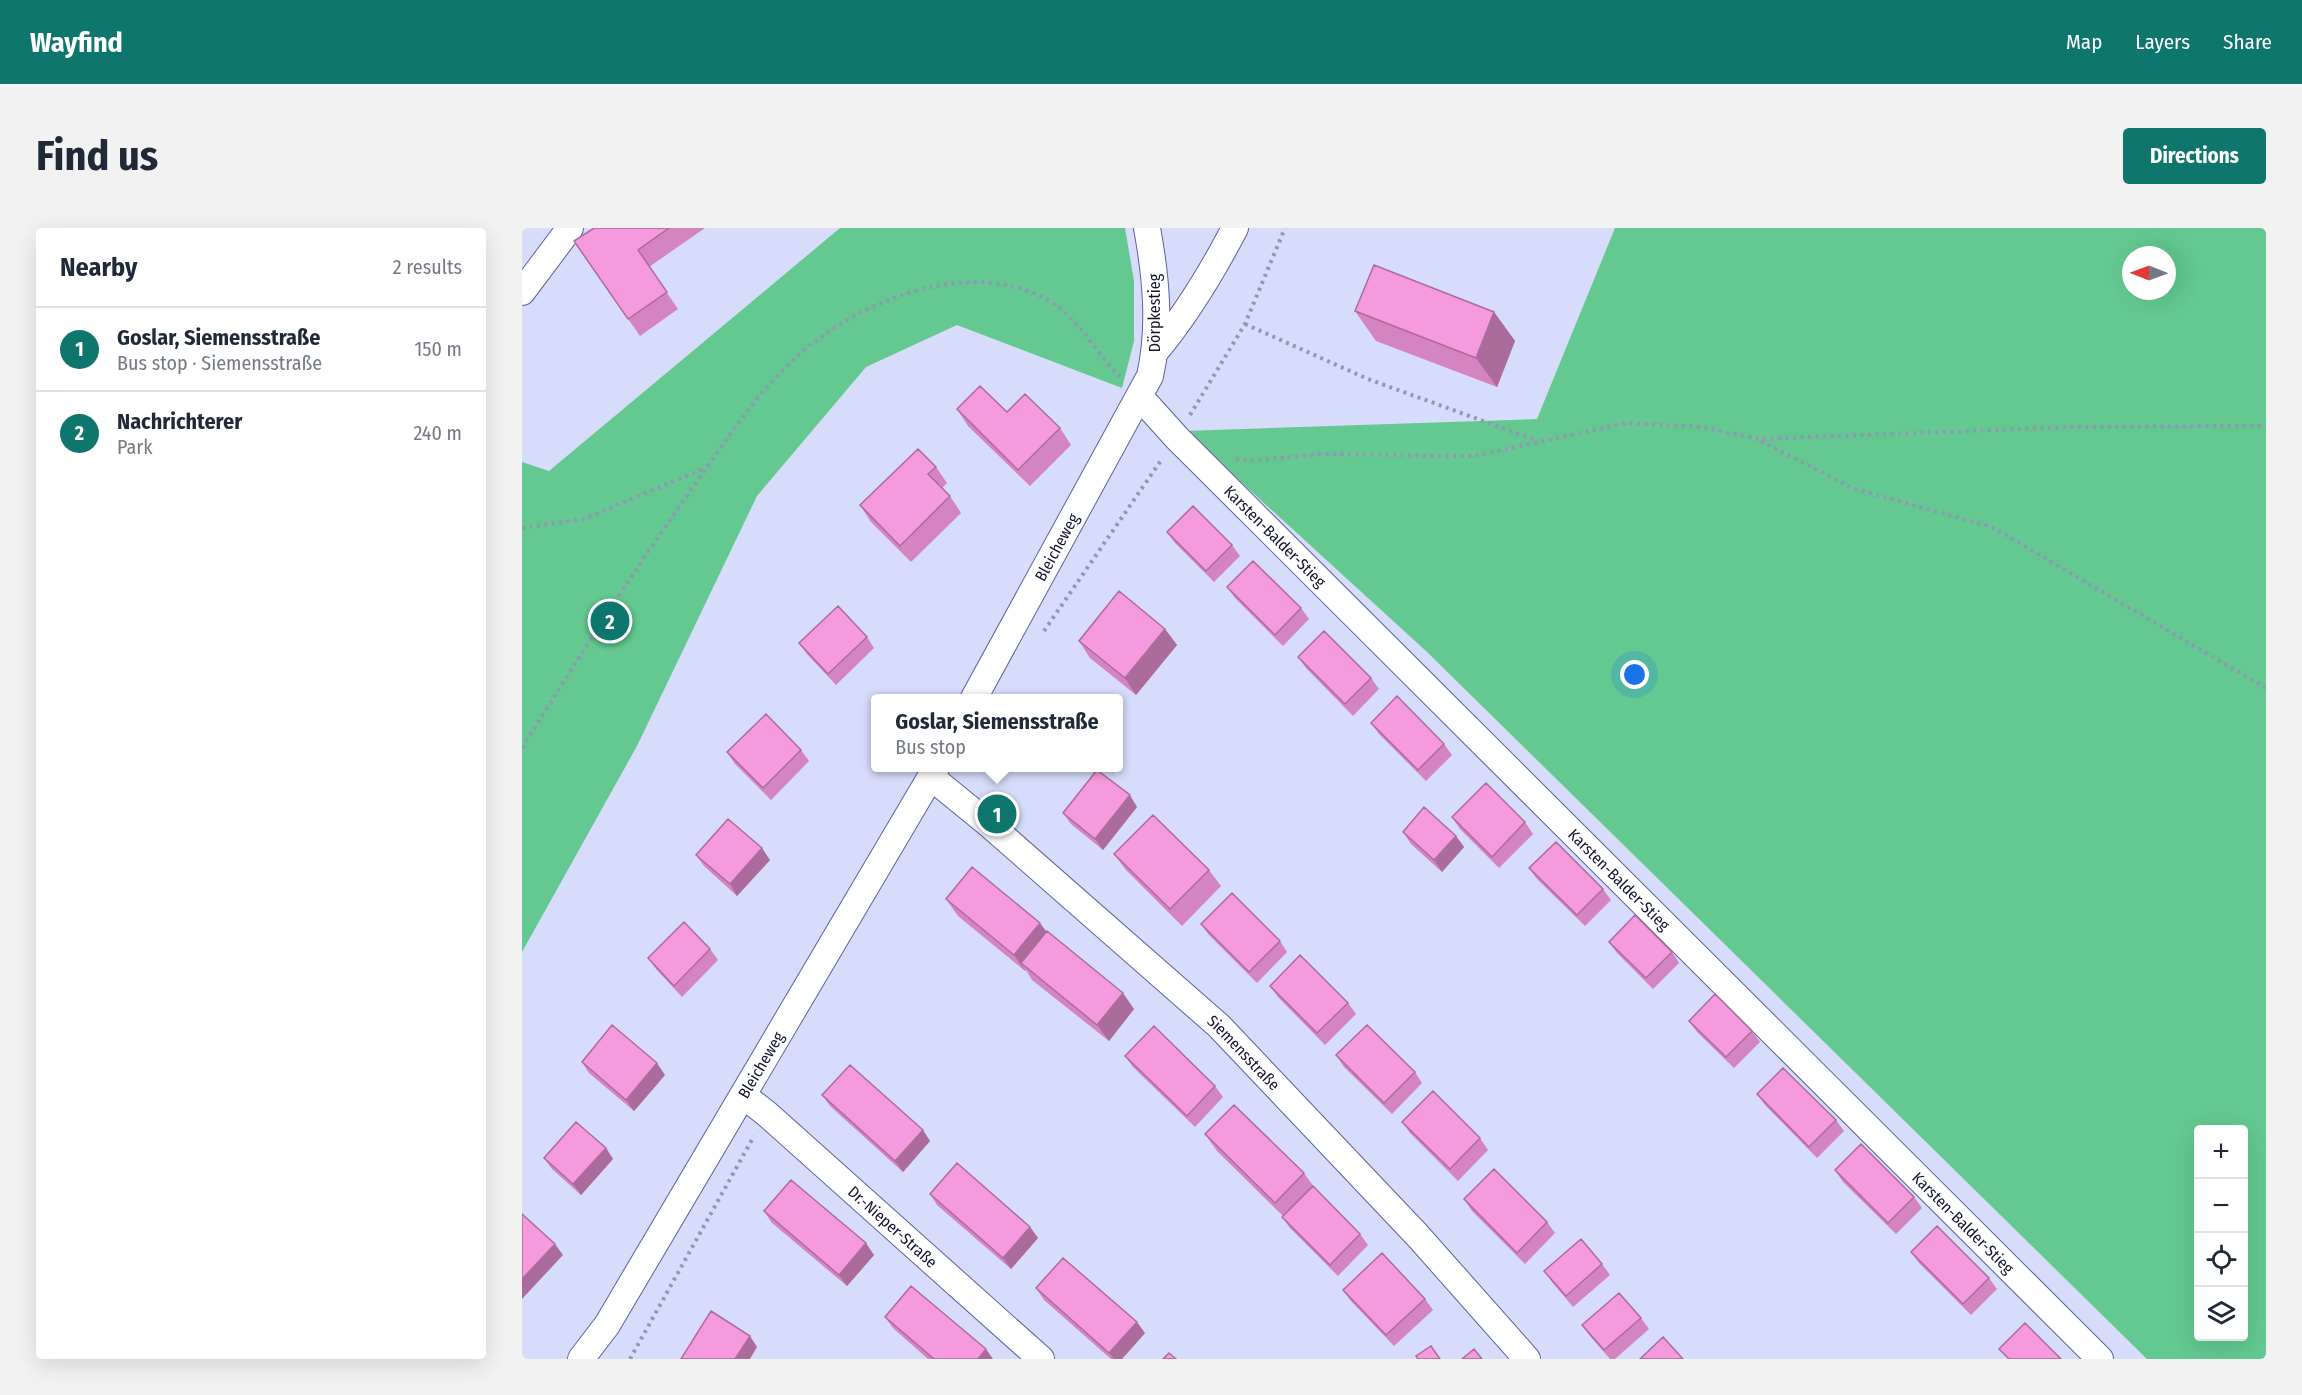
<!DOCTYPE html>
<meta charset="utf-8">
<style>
:root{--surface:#fff;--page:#f2f2f3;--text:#1f2937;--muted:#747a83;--line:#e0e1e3;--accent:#0f766e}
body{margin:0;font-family:"Fira Sans Condensed",sans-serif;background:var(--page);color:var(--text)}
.controls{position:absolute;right:18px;bottom:18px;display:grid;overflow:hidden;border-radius:6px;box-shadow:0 6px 24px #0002}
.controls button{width:54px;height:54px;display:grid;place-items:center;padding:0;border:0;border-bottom:2px solid var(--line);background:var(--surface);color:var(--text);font:30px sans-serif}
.compass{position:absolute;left:1600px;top:18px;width:54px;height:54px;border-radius:50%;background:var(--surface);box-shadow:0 6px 24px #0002;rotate:271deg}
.you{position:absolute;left:1113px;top:447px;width:21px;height:21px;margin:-15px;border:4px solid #fff;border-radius:50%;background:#1a73e8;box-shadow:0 0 0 9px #1a73e833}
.badge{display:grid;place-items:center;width:39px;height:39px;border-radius:50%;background:var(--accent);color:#fff;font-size:20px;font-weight:700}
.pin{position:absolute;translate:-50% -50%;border:3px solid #fff;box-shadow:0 2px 6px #0006}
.popup{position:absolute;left:349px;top:466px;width:252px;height:78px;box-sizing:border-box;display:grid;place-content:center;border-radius:6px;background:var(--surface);filter:drop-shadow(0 2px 4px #0005);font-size:20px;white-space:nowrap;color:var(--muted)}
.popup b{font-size:22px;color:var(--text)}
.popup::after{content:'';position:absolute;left:50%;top:100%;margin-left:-12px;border:12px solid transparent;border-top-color:var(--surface)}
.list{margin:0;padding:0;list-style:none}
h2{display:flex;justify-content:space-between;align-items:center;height:78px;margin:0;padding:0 24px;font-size:26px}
h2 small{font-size:20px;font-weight:400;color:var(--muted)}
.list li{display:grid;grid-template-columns:39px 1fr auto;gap:18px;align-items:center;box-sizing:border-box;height:84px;padding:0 24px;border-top:2px solid var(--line)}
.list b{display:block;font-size:22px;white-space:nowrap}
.list p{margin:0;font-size:20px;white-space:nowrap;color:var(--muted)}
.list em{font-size:20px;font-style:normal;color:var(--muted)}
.icon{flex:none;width:33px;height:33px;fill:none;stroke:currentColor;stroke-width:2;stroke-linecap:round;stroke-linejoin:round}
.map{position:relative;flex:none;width:1744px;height:1131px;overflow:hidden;border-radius:6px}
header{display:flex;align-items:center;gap:36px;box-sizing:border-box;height:84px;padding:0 30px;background:var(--accent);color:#fff}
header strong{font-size:28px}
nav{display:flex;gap:33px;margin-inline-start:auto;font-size:21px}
.intro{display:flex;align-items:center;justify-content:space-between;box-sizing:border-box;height:144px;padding:0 36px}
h1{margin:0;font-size:42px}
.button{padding:15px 27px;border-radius:6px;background:var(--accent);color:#fff;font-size:21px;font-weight:700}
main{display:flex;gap:36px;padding:0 36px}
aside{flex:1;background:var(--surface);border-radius:6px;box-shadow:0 6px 24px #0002}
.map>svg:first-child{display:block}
</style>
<header>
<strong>Wayfind</strong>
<nav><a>Map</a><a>Layers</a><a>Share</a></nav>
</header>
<div class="intro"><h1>Find us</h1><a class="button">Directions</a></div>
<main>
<aside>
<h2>Nearby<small>2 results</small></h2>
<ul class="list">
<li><span class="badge">1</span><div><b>Goslar, Siemensstraße</b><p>Bus stop · Siemensstraße</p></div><em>150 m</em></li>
<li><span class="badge">2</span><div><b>Nachrichterer</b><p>Park</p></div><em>240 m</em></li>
</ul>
</aside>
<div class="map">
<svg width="1744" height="1131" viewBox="0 0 1744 1131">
<rect width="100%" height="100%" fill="#d6dcfa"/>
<!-- green -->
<path fill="#63c990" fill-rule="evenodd" d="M 318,0 L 603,0 L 612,53 L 612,113 L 600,160 L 435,97 L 344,139 L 235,268 L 115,518 L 0,724 L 0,234 L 27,243 Z
M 1093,0 L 1744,0 L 1744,1131 L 1625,1131 L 904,423 L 663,203 L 1015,191 ZM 1609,27 L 1645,27 L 1645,63 L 1609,63 ZM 1676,902 L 1722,902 L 1722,1108 L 1676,1108 Z"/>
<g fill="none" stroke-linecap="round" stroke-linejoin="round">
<!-- minor casing -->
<g stroke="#5a62a4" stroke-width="28">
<g id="minor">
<path d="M 0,64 L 48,0"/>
<path d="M 633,124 C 665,86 690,44 713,0"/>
<path id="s1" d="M 618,169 L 655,210 L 1578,1131"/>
<path id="s2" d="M 452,470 L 628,148 C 639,99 634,49 625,0"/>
<path id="s3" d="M 409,549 L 469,598 L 697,798 L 896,1008 L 1005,1131"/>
<path id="s4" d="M 222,868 L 245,886 L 519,1131"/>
<path id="s5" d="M 59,1131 L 85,1097 L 414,540"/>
</g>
</g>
<!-- path -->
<path stroke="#9297b4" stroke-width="4" stroke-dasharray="3 4.5" stroke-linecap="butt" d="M 723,96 L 846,151 L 1016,213
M 668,187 L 723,96 L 763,0
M 1239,213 L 1330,260 L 1470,299 L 1744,460
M 714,231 L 727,233 L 799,226 L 952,228 L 1104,195 L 1180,199 L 1236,211 L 1551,199 L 1744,198
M 0,300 L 62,291 L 183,240
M 522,403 L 640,231
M 0,520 C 56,431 111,343 172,258 C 206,209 240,157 287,118 C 348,69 449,31 524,71 C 557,89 572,123 598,149
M 108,1131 L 232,908"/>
<!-- minor -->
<use href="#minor" stroke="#fff" stroke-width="26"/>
</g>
<!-- wall -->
<path fill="#d484bf" d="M 72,0 L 183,0 L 127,39 L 156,81 L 118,108 L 52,13 Z
M 833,83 L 972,84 L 993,113 L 975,159 L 854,113 Z
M 435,181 L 485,184 L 538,200 L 549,217 L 508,258 L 446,198 Z
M 414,239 L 425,255 L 420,260 L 428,268 L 439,285 L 389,334 L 349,294 L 338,277 Z
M 645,304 L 710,317 L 718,328 L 692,354 L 653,315 Z
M 705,359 L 779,380 L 787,391 L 761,418 L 713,370 Z
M 643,401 L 655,417 L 614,467 L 568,430 L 557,413 Z
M 345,409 L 352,420 L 314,457 L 285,426 L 277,415 Z
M 776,429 L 849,450 L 857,461 L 831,488 L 784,440 Z
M 849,495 L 922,516 L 930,527 L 904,553 L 857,506 Z
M 279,522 L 287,533 L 249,572 L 213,536 L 205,524 Z
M 615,579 L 581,622 L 549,596 L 541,585 Z
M 930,589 L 1003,594 L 1011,606 L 977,640 L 938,601 Z
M 881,604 L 934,608 L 942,619 L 920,644 L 889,616 Z
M 592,626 L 687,642 L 699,658 L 660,698 L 604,642 Z
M 174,627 L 248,632 L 215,668 L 182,638 Z
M 1007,640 L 1081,661 L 1089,672 L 1063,698 L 1015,651 Z
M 424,671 L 524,704 L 612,781 L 587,813 L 510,752 L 504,742 L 503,743 L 436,688 Z
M 679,696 L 758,713 L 765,724 L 735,755 L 687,707 Z
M 1087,714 L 1150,724 L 1157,735 L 1131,761 L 1095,725 Z
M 188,721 L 196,732 L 160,769 L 134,741 L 126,730 Z
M 748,758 L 826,775 L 834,786 L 803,817 L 756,769 Z
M 1167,793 L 1230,803 L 1238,814 L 1212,840 L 1175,804 Z
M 814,827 L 893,844 L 900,855 L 870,886 L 822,839 Z
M 603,828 L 693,858 L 701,869 L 673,899 L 611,839 Z
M 60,834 L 143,847 L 112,883 L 67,845 Z
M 1235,866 L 1314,892 L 1322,903 L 1295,930 L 1243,877 Z
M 300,867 L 408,913 L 381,944 L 308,878 Z
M 880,894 L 958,910 L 966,922 L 936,953 L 888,905 Z
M 683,906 L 782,945 L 792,959 L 838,1006 L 846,1017 L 816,1048 L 768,1000 L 760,989 L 761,988 L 695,923 Z
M 84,920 L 91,931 L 59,967 L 30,941 L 22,930 Z
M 1313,942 L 1392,969 L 1400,980 L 1374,1006 L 1321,954 Z
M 408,966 L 508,999 L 516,1010 L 489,1041 L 415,977 Z
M 942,971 L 1025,994 L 1033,1005 L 1003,1036 L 950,983 Z
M 242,983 L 352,1027 L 325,1058 L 250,995 Z
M 1389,1024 L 1467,1050 L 1475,1061 L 1449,1087 L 1397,1035 Z
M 1080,1036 L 1088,1047 L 1051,1079 L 1030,1054 L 1022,1043 Z
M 514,1060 L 623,1105 L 600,1131 L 589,1131 L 522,1072 Z
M 821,1062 L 903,1071 L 911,1082 L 872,1118 L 829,1073 Z
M 363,1089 L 471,1131 L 406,1131 L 371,1100 Z
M 1119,1090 L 1127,1101 L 1093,1131 L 1088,1131 L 1068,1108 L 1060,1097 Z"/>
<!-- shaded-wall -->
<path fill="#ac6c9b" d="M 972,84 L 993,113 L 975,159 L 954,130 Z
M 643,401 L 655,417 L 614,467 L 603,450 Z
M 608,567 L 615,579 L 581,622 L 573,611 Z
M 934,608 L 942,619 L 920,644 L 912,632 Z
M 240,620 L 248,632 L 215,668 L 208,656 Z
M 518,695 L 530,711 L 499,735 L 503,743 L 492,727 Z
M 601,765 L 612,781 L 587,813 L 575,797 Z
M 135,835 L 143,847 L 112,883 L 104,872 Z
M 401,902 L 408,913 L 381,944 L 373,933 Z
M 84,920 L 91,931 L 59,967 L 51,956 Z
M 508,999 L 516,1010 L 489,1041 L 481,1030 Z
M 344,1015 L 352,1027 L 325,1058 L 317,1047 Z
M 33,1016 L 41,1027 L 0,1071 L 0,1051 Z
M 615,1094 L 623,1105 L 600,1131 L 592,1131 L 587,1125 Z
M 228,1108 L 235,1119 L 228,1131 L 213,1131 Z
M 464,1121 L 471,1131 L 456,1131 Z"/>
<!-- building -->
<path fill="#f69ade" stroke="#ac6c9b" stroke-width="1.5" d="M 72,0 L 147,0 L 116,22 L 145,64 L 106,91 L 52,13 Z
M 852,37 L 972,84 L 954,130 L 833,83 Z
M 458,158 L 485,184 L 503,166 L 538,200 L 496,242 L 435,181 Z
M 396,221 L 414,239 L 406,246 L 428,268 L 378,318 L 338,277 Z
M 671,278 L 710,317 L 684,343 L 645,304 Z
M 731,333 L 779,380 L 753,407 L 705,359 Z
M 597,363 L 643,401 L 603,450 L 557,413 Z
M 316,378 L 345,409 L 306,446 L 277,415 Z
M 802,403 L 849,450 L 823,476 L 776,429 Z
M 875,468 L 922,516 L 896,542 L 849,495 Z
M 244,486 L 279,522 L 241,560 L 205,524 Z
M 575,542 L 608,567 L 573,611 L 541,585 Z
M 964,555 L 1003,594 L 970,629 L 930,589 Z
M 902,579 L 934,608 L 912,632 L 881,604 Z
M 631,587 L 687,642 L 648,681 L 592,626 Z
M 206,591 L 240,620 L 208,656 L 174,627 Z
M 1034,614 L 1081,661 L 1055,687 L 1007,640 Z
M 450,639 L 518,695 L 492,727 L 424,671 Z
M 710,665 L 758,713 L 727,744 L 679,696 Z
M 1113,687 L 1150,724 L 1124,750 L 1087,714 Z
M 162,694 L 188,721 L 152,758 L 126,730 Z
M 525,703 L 601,765 L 575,797 L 499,735 Z
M 778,727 L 826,775 L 795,805 L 748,758 Z
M 1193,766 L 1230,803 L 1204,829 L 1167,793 Z
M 90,797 L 135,835 L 104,872 L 60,834 Z
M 845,797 L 893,844 L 862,875 L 814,827 Z
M 632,798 L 693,858 L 665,888 L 603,828 Z
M 328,837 L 401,902 L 373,933 L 300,867 Z
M 1261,840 L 1314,892 L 1287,919 L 1235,866 Z
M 911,863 L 958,910 L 928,941 L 880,894 Z
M 712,877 L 782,945 L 753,975 L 683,906 Z
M 54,894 L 84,920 L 51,956 L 22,930 Z
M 1339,916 L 1392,969 L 1366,995 L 1313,942 Z
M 435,935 L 508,999 L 481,1030 L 408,966 Z
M 972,941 L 1025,994 L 995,1025 L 942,971 Z
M 269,952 L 344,1015 L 317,1047 L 242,983 Z
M 791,958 L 838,1006 L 808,1037 L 760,989 Z
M 0,986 L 33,1016 L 0,1051 Z
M 1415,998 L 1467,1050 L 1441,1076 L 1389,1024 Z
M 1059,1011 L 1080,1036 L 1044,1068 L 1022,1043 Z
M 860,1025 L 903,1071 L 864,1107 L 821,1062 Z
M 541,1030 L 615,1094 L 587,1125 L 514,1060 Z
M 389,1058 L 464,1121 L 456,1131 L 412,1131 L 363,1089 Z
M 1097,1065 L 1119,1090 L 1082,1122 L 1060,1097 Z
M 189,1083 L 228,1108 L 213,1131 L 159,1131 Z
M 1503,1095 L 1539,1131 L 1487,1131 L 1477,1121 Z
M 1141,1109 L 1161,1131 L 1118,1131 Z
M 909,1118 L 918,1131 L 896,1131 L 894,1128 Z
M 952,1121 L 960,1131 L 940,1131 Z
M 647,1125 L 654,1131 L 641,1131 Z"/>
<g text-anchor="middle" stroke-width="6" stroke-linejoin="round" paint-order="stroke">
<!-- street labels -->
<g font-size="16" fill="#12152f" stroke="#fff">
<text transform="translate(632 85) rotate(-90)" y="6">Dörpkestieg</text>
<text dy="6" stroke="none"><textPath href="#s1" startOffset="194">Karsten-Balder-Stieg</textPath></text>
<text dy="6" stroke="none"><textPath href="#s2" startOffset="172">Bleicheweg</textPath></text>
<text dy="6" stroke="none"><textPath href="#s1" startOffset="680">Karsten-Balder-Stieg</textPath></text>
<text dy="6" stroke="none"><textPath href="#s3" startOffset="417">Siemensstraße</textPath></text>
<text dy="6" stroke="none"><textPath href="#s5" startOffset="345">Bleicheweg</textPath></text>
<text dy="6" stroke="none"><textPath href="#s1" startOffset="1166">Karsten-Balder-Stieg</textPath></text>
<text dy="6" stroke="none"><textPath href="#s4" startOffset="198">Dr.-Nieper-Straße</textPath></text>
</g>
</g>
</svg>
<div class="controls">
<button>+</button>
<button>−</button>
<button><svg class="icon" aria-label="locate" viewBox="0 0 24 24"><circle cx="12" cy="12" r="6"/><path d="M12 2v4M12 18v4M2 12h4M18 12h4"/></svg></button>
<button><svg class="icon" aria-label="layers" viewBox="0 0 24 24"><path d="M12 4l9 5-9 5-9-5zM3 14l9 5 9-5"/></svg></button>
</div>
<svg class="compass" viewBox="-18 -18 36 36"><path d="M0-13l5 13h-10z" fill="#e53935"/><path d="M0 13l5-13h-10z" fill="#747a83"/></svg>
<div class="you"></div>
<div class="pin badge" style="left:475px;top:586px">1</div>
<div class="popup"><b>Goslar, Siemensstraße</b>Bus stop</div>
<div class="pin badge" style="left:88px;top:393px">2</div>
</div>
</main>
